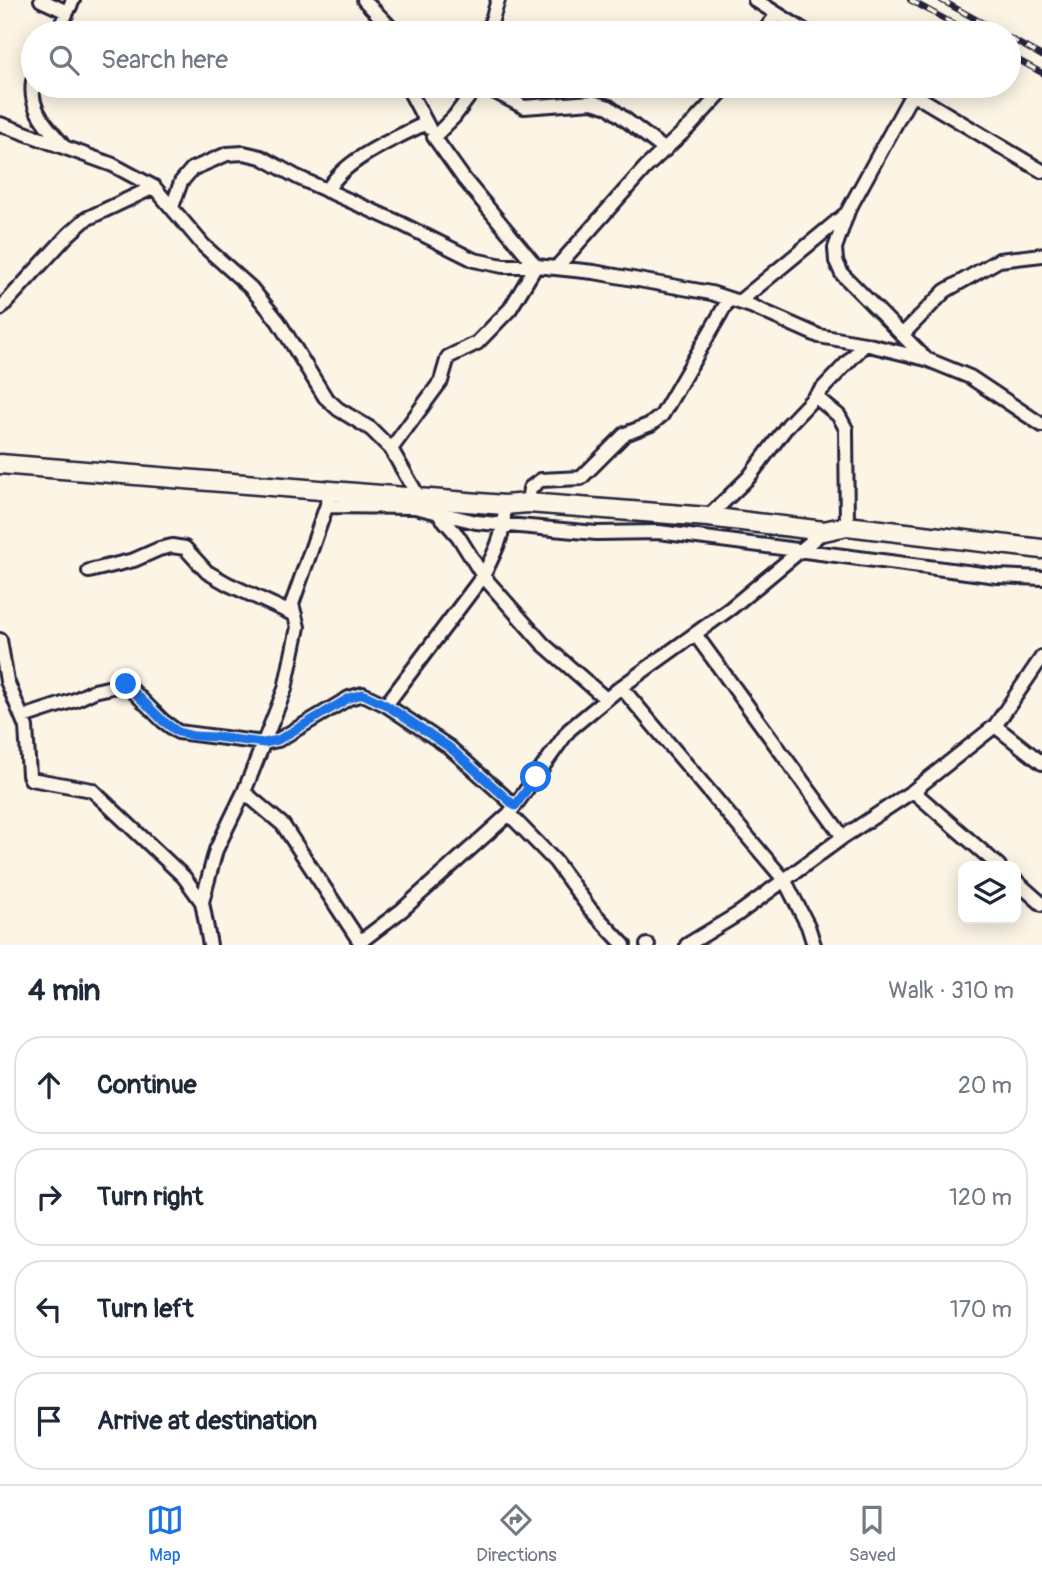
<!DOCTYPE html>
<meta charset="utf-8">
<style>
:root{--surface:#fff;--page:#f2f2f3;--text:#1f2937;--muted:#747a83;--line:#e0e1e3;--accent:#1a73e8}
body{margin:0;font-family:Pangolin,sans-serif;background:var(--page);color:var(--text)}
.controls{position:absolute;right:21px;bottom:21px;display:grid;overflow:hidden;border-radius:14px;box-shadow:0 4px 18px #0003}
.controls button{width:63px;height:63px;display:grid;place-items:center;padding:0;border:0;border-bottom:2px solid var(--line);background:var(--surface);color:var(--text);font:35px sans-serif}
.stop{position:absolute;width:21px;height:21px;margin:-16px;border:5px solid #1a73e8;border-radius:50%;background:#fff}
.stop.end{background:#1a73e8;border-color:#fff;box-shadow:0 2px 7px #0008}
.list{margin:0;padding:0;list-style:none}
h2{display:flex;justify-content:space-between;align-items:center;height:91px;margin:0;padding:0 28px;font-size:30px}
h2 small{font-size:23px;font-weight:400;color:var(--muted)}
.list li{display:grid;grid-template-columns:46px 1fr auto;gap:21px;align-items:center;box-sizing:border-box;height:98px;margin:0 14px 14px;padding:0 14px;border:2px solid var(--line);border-radius:28px}
.list b{display:block;font-size:26px;white-space:nowrap}
.list em{font-size:23px;font-style:normal;color:var(--muted)}
.icon{flex:none;width:38px;height:38px;fill:none;stroke:currentColor;stroke-width:2;stroke-linecap:round;stroke-linejoin:round}
.map{position:relative;flex:none;width:1042px;height:945px;overflow:hidden}
.search{position:absolute;background:var(--surface);box-shadow:0 4px 18px #0003;left:21px;right:21px;top:21px;height:77px;display:flex;align-items:center;gap:18px;box-sizing:border-box;padding:0 24px;border-radius:38px;color:var(--muted);font-size:26px}
.sheet{height:539px;background:var(--surface)}
nav{display:flex;justify-content:space-around;align-items:center;box-sizing:border-box;height:98px;border-top:2px solid var(--line);background:var(--surface);font-size:19px;color:var(--muted)}
nav a{display:grid;justify-items:center;gap:4px}
nav .on{color:var(--accent)}
.map>svg:first-child{display:block}
</style>
<div class="map">
<svg width="1042" height="945" viewBox="0 0 1042 945">
<rect width="100%" height="100%" fill="#fcf5e5"/>
<filter id="ink" filterUnits="userSpaceOnUse"><feTurbulence type="fractalNoise" baseFrequency=".0143" numOctaves="2"/><feDisplacementMap in="SourceGraphic" scale="14" xChannelSelector="R" yChannelSelector="G"/><feConvolveMatrix kernelMatrix="1 2 1 2 8 2 1 2 1" color-interpolation-filters="sRGB"/></filter>
<g filter="url(#ink)">
<g fill="none" stroke-linecap="round" stroke-linejoin="round">
<!-- street casing -->
<g stroke="#22223b" stroke-width="18">
<path id="street" d="M 41,0 L 67,12
M 364,0 L 396,33
M 755,0 L 808,33
M 57,33 L 73,0
M 488,33 L 498,0
M 763,33 L 777,14
M 33,81 C 29,109 45,124 62,144
M 407,86 L 429,128
M 900,86 L 1042,171
M 474,90 L 484,86 L 524,107 L 592,102 L 609,107 L 665,150
M 913,92 L 848,211 L 835,248 L 836,261 L 842,274 L 926,359
M 0,124 L 113,165 L 154,187 L 204,246 L 251,288 L 278,321 L 325,397 L 338,409 L 371,429 L 391,449 L 418,496 L 436,511 L 458,536 L 483,576 L 543,644 L 606,699
M 327,191 C 344,159 394,139 426,123
M 172,207 L 181,182 L 192,169 L 227,154 L 244,153 L 261,157 L 297,177 L 402,224 L 474,260 L 503,266 L 536,266 L 594,272 L 711,293 L 751,306 L 819,336 L 865,344 L 926,359 L 970,377 L 1042,425
M 556,268 L 645,168 L 692,124 L 727,86
M 739,302 L 847,213
M 0,309 L 68,235 L 86,219 L 154,187
M 902,335 L 945,291 L 999,260 L 1042,255
M 816,397 L 839,416 L 846,429 L 847,526
M 391,449 L 441,381 L 448,357 L 477,343 L 510,309 L 536,266 L 464,179 L 434,137 L 454,117 L 474,90 L 475,86
M 528,503 L 530,488 L 541,480 L 581,478 L 625,434 L 651,424 L 662,415 L 729,299
M 327,506 L 415,507 L 476,522 L 596,533 L 659,532 L 997,576 L 1042,578
M 708,517 L 749,477 L 788,425 L 865,344
M 89,571 L 134,560 L 159,549 L 172,546 L 185,548 L 207,572 L 228,584 L 295,615
M 695,634 L 843,837
M 0,640 L 7,681 L 26,727 L 29,775 L 31,779 L 92,790 L 184,877 L 202,902
M 621,687 L 785,881 L 808,926 L 814,945
M 386,705 L 483,576 C 492,558 504,536 504,516
M 23,717 L 75,700 L 94,691 L 126,684 L 163,721 L 178,732 L 264,743 L 278,740 L 349,698 L 363,694 L 386,705 L 449,747 L 515,806
M 995,726 L 1042,763
M 913,791 L 999,866
M 244,792 L 283,825 L 362,945
M 509,814 L 555,861 L 590,909 L 624,945
M 1016,881 L 1042,904
M 360,942 L 402,910 L 509,814 L 569,730 L 621,687 L 731,608 L 824,531
M 210,945 L 202,902 L 216,850 L 244,792 L 285,689 L 298,627 L 292,604 L 329,499
M 647,945 L 648,945
M 687,945 L 738,914 L 843,837 L 913,791 L 995,726 L 1042,657"/>
</g>
<!-- secondary casing -->
<g stroke="#22223b" stroke-width="23">
<path id="secondary" d="M 0,464 L 504,505 L 528,503 L 708,517 L 824,531 L 847,526 L 1042,549"/>
</g>
<!-- street -->
<use href="#street" stroke="#fcf5e5" stroke-width="12"/>
<!-- secondary -->
<use href="#secondary" stroke="#fcf5e5" stroke-width="18"/>
<!-- rail casing -->
<g stroke="#22223b" stroke-width="6">
<path id="rail" d="M 910,0 L 970,33
M 941,0 L 1001,33
M 1009,38 L 1042,56
M 1009,55 L 1042,73"/>
</g>
<!-- rail -->
<use href="#rail" stroke="#fcf5e5" stroke-width="3.5" stroke-dasharray="10" stroke-linecap="butt"/>
</g>
</g>
<g fill="none" stroke-linecap="round" stroke-linejoin="round" filter="url(#ink)">
<!-- route -->
<path stroke="#1a73e8" stroke-width="9" d="M 126,684 L 163,721 L 178,732 L 194,736 L 216,737 L 264,743 L 278,740 L 349,698 L 363,694 L 386,705 L 449,747 L 515,806 L 536,777"/>
</g>
</svg>
<div class="controls">
<button><svg class="icon" aria-label="layers" viewBox="0 0 24 24"><path d="M12 4l9 5-9 5-9-5zM3 14l9 5 9-5"/></svg></button>
</div>
<div class="stop" style="left:536px;top:777px"></div>
<div class="stop end" style="left:126px;top:684px"></div>
<div class="search"><svg class="icon" aria-label="search" viewBox="0 0 24 24"><circle cx="10" cy="10" r="6"/><path d="M15 15l6 6"/></svg>Search here</div>
</div>
<section class="sheet">
<h2>4 min<small>Walk · 310 m</small></h2>
<ul class="list">
<li><svg class="icon" aria-label="ahead" viewBox="0 0 24 24"><path d="M12 20V5M6 11l6-6 6 6"/></svg><div><b>Continue</b></div><em>20 m</em></li>
<li><svg class="icon" aria-label="right" viewBox="0 0 24 24"><path d="M7 20v-9h11M14 6l5 5-5 5"/></svg><div><b>Turn right</b></div><em>120 m</em></li>
<li><svg class="icon" aria-label="left" viewBox="0 0 24 24"><path d="M17 20v-9H6M10 6l-5 5 5 5"/></svg><div><b>Turn left</b></div><em>170 m</em></li>
<li><svg class="icon" aria-label="arrive" viewBox="0 0 24 24"><path d="M6 21V4h12l-3 4 3 4H6"/></svg><div><b>Arrive at destination</b></div></li>
</ul>
</section>
<nav>
<a class="on"><svg class="icon" aria-label="map" viewBox="0 0 24 24"><path d="M3 6l6-2 6 2 6-2v14l-6 2-6-2-6 2zM9 4v14M15 6v14"/></svg>Map</a>
<a><svg class="icon" aria-label="directions" viewBox="0 0 24 24"><path d="M12 3l9 9-9 9-9-9zM9 14v-3h6M13 9l2 2-2 2"/></svg>Directions</a>
<a><svg class="icon" aria-label="saved" viewBox="0 0 24 24"><path d="M7 4h10v16l-5-4-5 4z"/></svg>Saved</a>
</nav>
